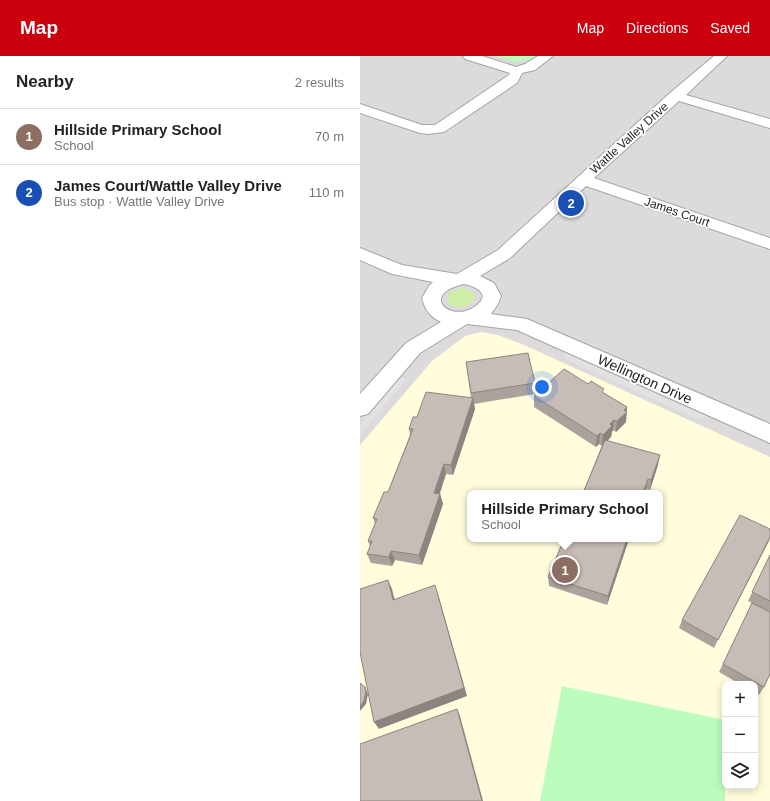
<!DOCTYPE html>
<meta charset="utf-8">
<style>
:root{--surface:#fff;--page:#f2f2f2;--text:#222;--muted:#767676;--line:#e0e0e0;--accent:#cb000c}
body{margin:0;font-family:Arial,sans-serif;background:var(--page);color:var(--text)}
.controls{position:absolute;right:12px;bottom:12px;display:grid;overflow:hidden;border-radius:8px;box-shadow:0 2px 10px #0003}
.controls button{width:36px;height:36px;display:grid;place-items:center;padding:0;border:0;border-bottom:1px solid var(--line);background:var(--surface);color:var(--text);font:20px sans-serif}
.you{position:absolute;left:182px;top:331px;width:14px;height:14px;margin:-10px;border:3px solid #fff;border-radius:50%;background:#1a73e8;box-shadow:0 0 0 6px #1a73e833}
.badge{display:grid;place-items:center;width:26px;height:26px;border-radius:50%;background:var(--accent);color:#fff;font-size:13px;font-weight:700}
.pin{position:absolute;translate:-50% -50%;border:2px solid #fff;box-shadow:0 1px 4px #0006}
.popup{position:absolute;left:107px;top:434px;width:196px;height:52px;box-sizing:border-box;display:grid;place-content:center;border-radius:8px;background:var(--surface);filter:drop-shadow(0 1px 3px #0005);font-size:13px;white-space:nowrap;color:var(--muted)}
.popup b{font-size:15px;color:var(--text)}
.popup::after{content:'';position:absolute;left:50%;top:100%;margin-left:-8px;border:8px solid transparent;border-top-color:var(--surface)}
.list{margin:0;padding:0;list-style:none}
h2{display:flex;justify-content:space-between;align-items:center;height:52px;margin:0;padding:0 16px;font-size:17px}
h2 small{font-size:13px;font-weight:400;color:var(--muted)}
.list li{display:grid;grid-template-columns:26px 1fr auto;gap:12px;align-items:center;box-sizing:border-box;height:56px;padding:0 16px;border-top:1px solid var(--line)}
.list b{display:block;font-size:15px;white-space:nowrap}
.list p{margin:0;font-size:13px;white-space:nowrap;color:var(--muted)}
.list em{font-size:13px;font-style:normal;color:var(--muted)}
.icon{flex:none;width:22px;height:22px;fill:none;stroke:currentColor;stroke-width:2;stroke-linecap:round;stroke-linejoin:round}
.map{position:relative;flex:none;width:410px;height:745px;overflow:hidden}
header{display:flex;align-items:center;gap:24px;box-sizing:border-box;height:56px;padding:0 20px;background:var(--accent);color:#fff}
header strong{font-size:19px}
nav{display:flex;gap:22px;margin-inline-start:auto;font-size:14px}
main{display:flex}
aside{flex:1;background:var(--surface)}
.map>svg:first-child{display:block}
</style>
<header>
<strong>Map</strong>
<nav><a>Map</a><a>Directions</a><a>Saved</a></nav>
</header>
<main>
<aside>
<h2>Nearby<small>2 results</small></h2>
<ul class="list">
<li><span class="badge" style="background:#8d6e63">1</span><div><b>Hillside Primary School</b><p>School</p></div><em>70 m</em></li>
<li><span class="badge" style="background:#1a4fb4">2</span><div><b>James Court/Wattle Valley Drive</b><p>Bus stop · Wattle Valley Drive</p></div><em>110 m</em></li>
</ul>
</aside>
<div class="map">
<svg width="410" height="745" viewBox="0 0 410 745">
<rect width="100%" height="100%" fill="#f0eae3"/>
<!-- residential -->
<path fill="#dcdadb" fill-rule="evenodd" d="M 0,0 L 410,0 L 410,745 L 0,745 ZM 110,437 L 300,437 L 300,483 L 110,483 ZM 365,628 L 395,628 L 395,730 L 365,730 Z"/>
<!-- education -->
<path fill="#fffddc" fill-rule="evenodd" d="M 121,276 L 138,279 L 162,288 L 410,401 L 410,745 L 0,745 L 0,389 L 72,305 L 105,280 ZM 110,437 L 300,437 L 300,483 L 110,483 ZM 365,628 L 395,628 L 395,730 L 365,730 Z"/>
<!-- grass -->
<path fill="#cdeea5" d="M 103,232 L 114,237 L 115,243 C 109,252 98,253 89,248 L 87,242 L 90,236 Z"/>
<!-- park -->
<path fill="#bcfdbd" d="M 135,0 L 176,0 L 169,5 L 164,3 L 156,6 Z
M 202,630 L 365,664 L 365,745 L 180,745 Z"/>
<!-- parking -->
<path fill="#e2e2e2" d="M 203,295 L 324,350 L 349,361 L 337,363 L 205,303 Z
M 40,321 L 47,323 L 0,379 L 0,369 Z"/>
<g fill="none" stroke-linecap="round" stroke-linejoin="round">
<!-- minor casing -->
<g stroke="#a5a5a5" stroke-width="2">
<path id="minor" d="M 103,0 L 122,0 L 156,11 L 165,8 L 178,0 L 193,0 L 175,14 L 162,17 L 157,27 L 84,76 L 68,78 L 60,77 L 0,57 L 0,48 L 62,69 L 75,69 L 149,19 L 150,17 L 105,3 Z
M 354,0 L 367,0 L 326,39 L 410,63 L 410,72 L 319,45 L 234,122 L 410,182 L 410,193 L 226,130 L 150,202 L 120,220 L 134,227 L 141,240 L 138,248 L 131,258 L 167,263 L 410,368 L 410,387 L 157,274 L 107,268 L 60,297 L 8,358 L 0,360 L 0,338 L 46,287 L 81,266 C 70,261 65,254 62,242 L 69,230 L 73,226 L 32,218 L 0,204 L 0,192 L 42,209 L 97,218 L 138,194 L 310,37 ZM 103,228 C 113,229 131,237 118,248 C 95,270 56,240 103,228 Z"/>
</g>
<!-- minor -->
<use href="#minor" fill="#fff" fill-rule="evenodd"/>
</g>
<!-- wall -->
<path fill="#aca29d" d="M 106,306 L 175,327 L 176,338 L 244,337 L 267,351 L 266,366 L 256,376 L 253,374 L 252,376 L 251,381 L 247,385 L 298,409 L 290,434 L 286,433 L 285,437 L 223,437 L 242,389 L 242,390 L 239,388 L 236,391 L 174,351 L 174,340 L 175,338 L 114,348 L 115,353 L 93,419 L 86,418 L 80,438 L 83,448 L 62,509 L 35,504 L 32,510 L 11,507 L 7,498 L 10,490 L 8,485 L 15,467 L 13,462 L 28,436 L 50,379 L 49,373 L 57,361 L 111,342 Z
M 410,473 L 354,592 L 319,572 L 322,564 Z
M 269,483 L 247,549 L 189,530 L 188,521 Z
M 410,499 L 410,618 L 404,631 L 399,639 L 395,636 L 395,628 L 380,628 L 359,616 L 392,547 L 388,545 Z"/>
<!-- shaded-wall -->
<path fill="#8c847f" d="M 113,342 L 115,353 L 93,419 L 91,409 Z
M 267,351 L 266,366 L 256,376 L 257,365 Z
M 254,364 L 253,374 L 252,376 L 251,381 L 242,390 L 243,379 L 250,368 Z
M 240,377 L 239,388 L 236,391 L 237,380 Z
M 300,399 L 298,409 L 290,434 L 291,424 Z
M 84,408 L 86,418 L 76,447 L 74,437 Z
M 288,423 L 285,437 L 283,437 Z
M 80,438 L 83,448 L 62,509 L 59,499 Z
M 410,481 L 409,485 L 354,592 L 358,584 Z
M 267,483 L 269,483 L 247,549 L 248,540 Z
M 31,495 L 35,504 L 32,510 L 29,501 Z
M 28,524 L 32,533 L 37,553 L 33,544 Z
M 78,538 L 107,640 L 19,673 L 14,666 Z
M 5,631 L 8,638 L 6,648 L 0,655 L 0,650 Z
M 97,653 L 100,660 L 123,745 L 121,745 Z"/>
<!-- building -->
<path fill="#c8bcb6" stroke="#8c847f" d="M 168,297 L 175,327 L 111,337 L 106,306 Z
M 204,313 L 228,328 L 231,325 L 244,333 L 242,336 L 267,351 L 264,354 L 267,356 L 257,365 L 254,364 L 250,368 L 252,370 L 243,379 L 240,377 L 237,380 L 174,340 Z
M 66,336 L 113,342 L 91,409 L 84,408 L 74,437 L 80,438 L 59,499 L 31,495 L 29,501 L 7,498 L 12,485 L 8,485 L 17,463 L 13,462 L 24,436 L 28,436 L 53,373 L 49,373 L 53,361 L 57,361 Z
M 245,384 L 300,399 L 291,424 L 288,423 L 283,437 L 223,437 Z
M 380,459 L 410,473 L 410,481 L 358,584 L 322,564 Z
M 204,483 L 267,483 L 248,540 L 188,521 Z
M 410,499 L 410,545 L 392,536 Z
M 28,524 L 33,544 L 75,529 L 104,632 L 14,666 L 0,596 L 0,533 Z
M 392,547 L 410,556 L 410,618 L 404,631 L 363,608 Z
M 0,627 L 5,631 L 6,636 L 4,645 L 0,650 Z
M 97,653 L 122,745 L 0,745 L 0,688 Z"/>
<g text-anchor="middle" stroke-width="3.5" stroke-linejoin="round" paint-order="stroke">
<!-- far-street labels -->
<g font-size="12" fill="#1e1e1e" stroke="#fff">
<text transform="translate(269 82) rotate(-42)" y="4">Wattle Valley Drive</text>
<text transform="translate(317 156) rotate(19)" y="4">James Court</text>
</g>
<!-- street labels -->
<g font-size="14" fill="#1e1e1e" stroke="#fff">
<text transform="translate(285 323) rotate(24)" y="5">Wellington Drive</text>
</g>
</g>
</svg>
<div class="controls">
<button>+</button>
<button>−</button>
<button><svg class="icon" aria-label="layers" viewBox="0 0 24 24"><path d="M12 4l9 5-9 5-9-5zM3 14l9 5 9-5"/></svg></button>
</div>
<div class="you"></div>
<div class="pin badge" style="left:205px;top:514px;background:#8d6e63">1</div>
<div class="popup"><b>Hillside Primary School</b>School</div>
<div class="pin badge" style="left:211px;top:147px;background:#1a4fb4">2</div>
</div>
</main>
